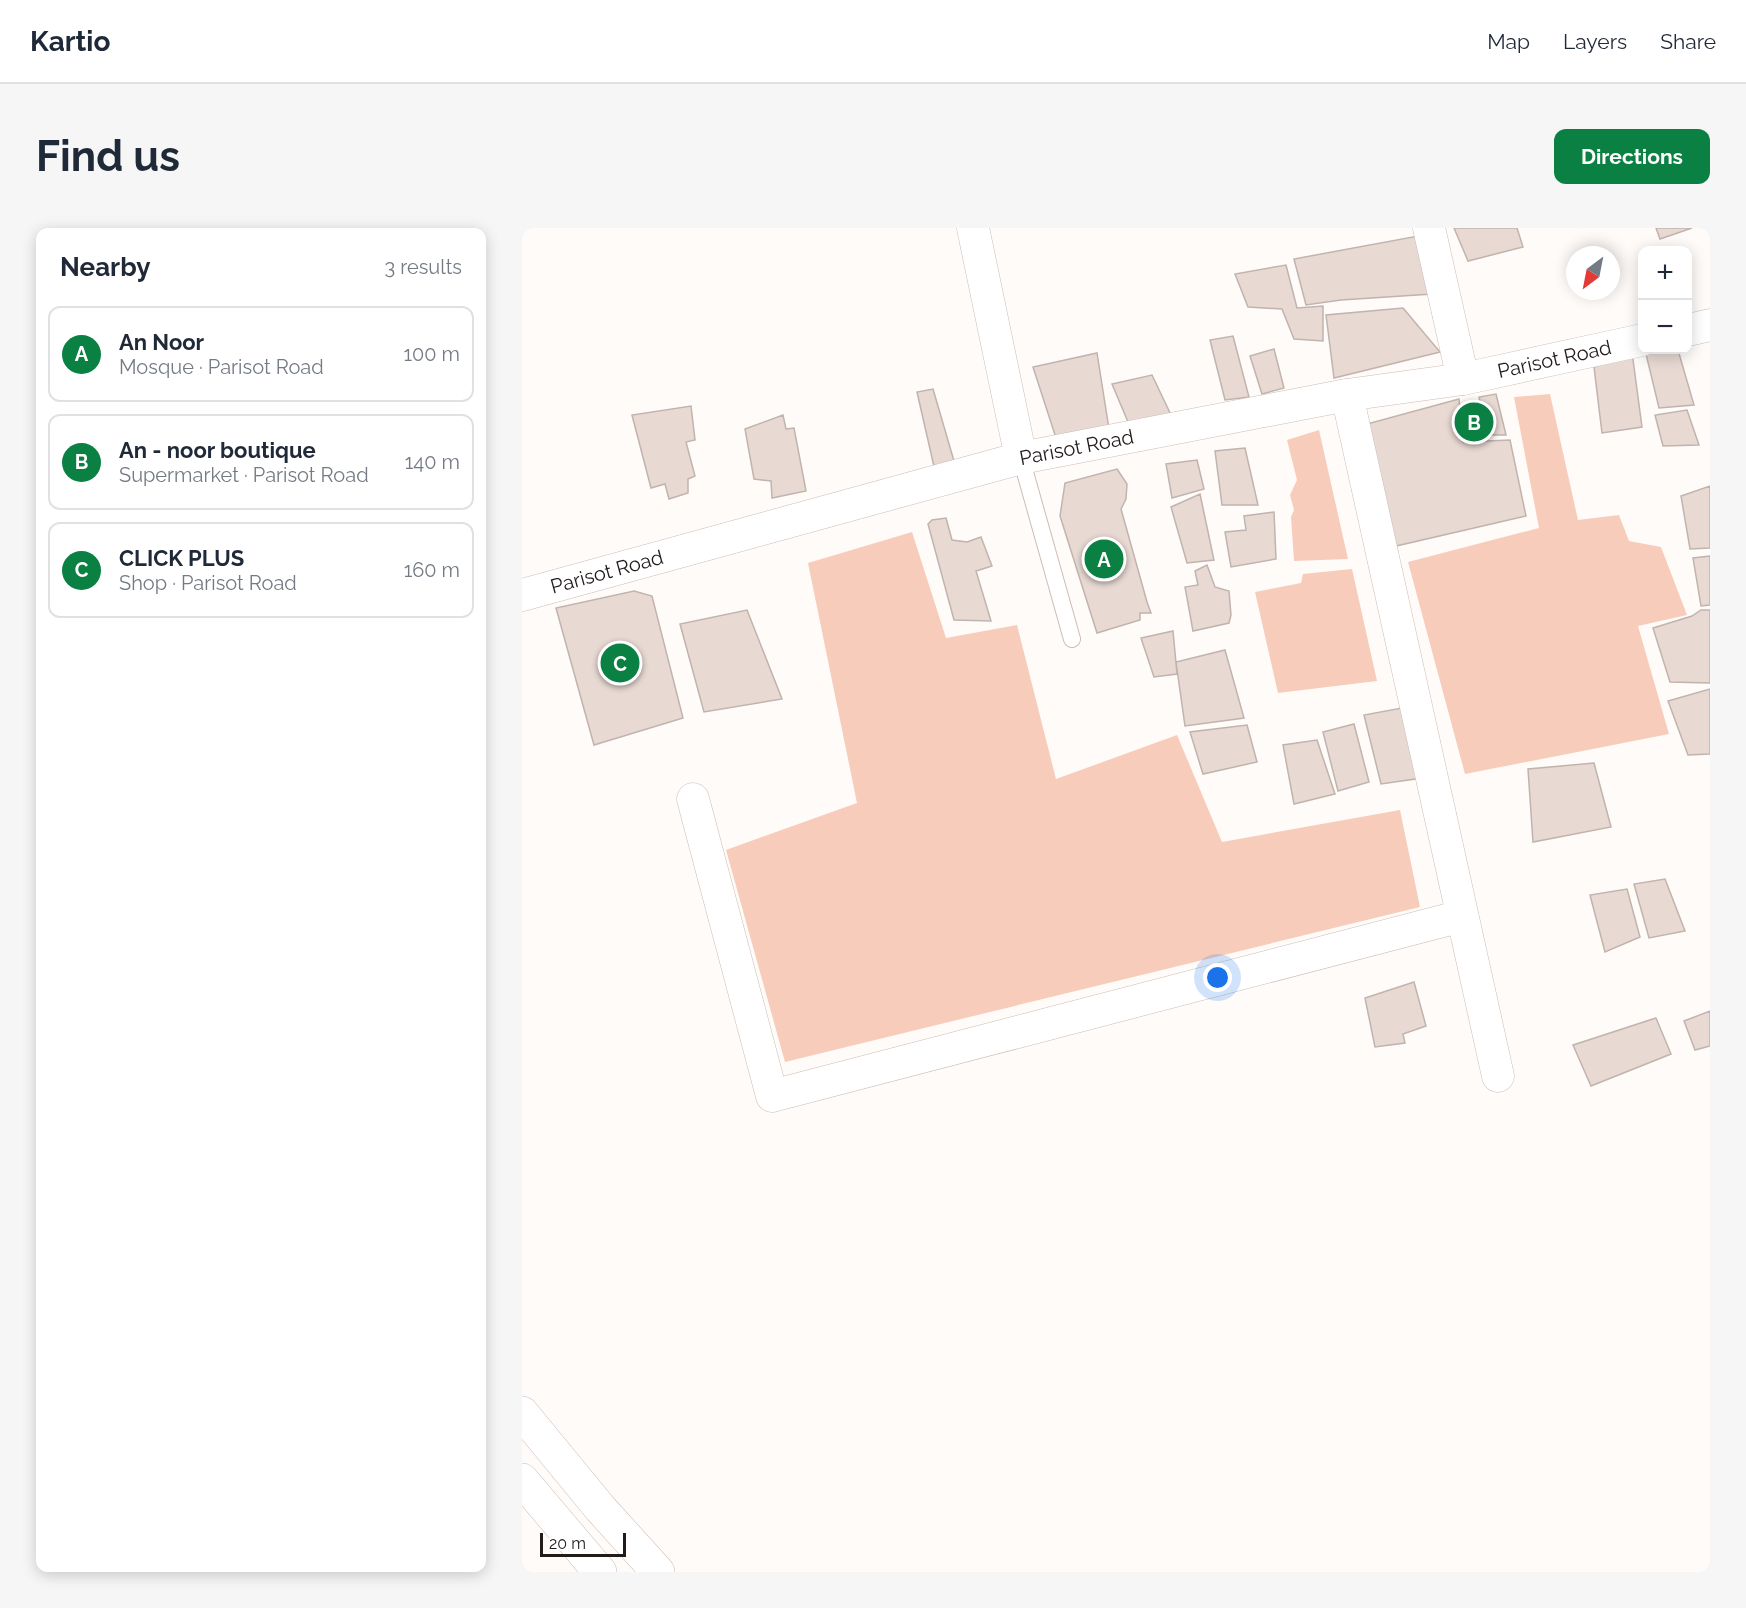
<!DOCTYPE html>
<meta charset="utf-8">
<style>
:root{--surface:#fff;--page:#f6f6f7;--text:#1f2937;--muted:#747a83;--line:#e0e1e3;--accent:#0b8043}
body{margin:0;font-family:Raleway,sans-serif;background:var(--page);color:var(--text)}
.controls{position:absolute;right:18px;top:18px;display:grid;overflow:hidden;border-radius:12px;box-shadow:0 3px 15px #0003}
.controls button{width:54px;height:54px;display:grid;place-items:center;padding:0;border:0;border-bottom:2px solid var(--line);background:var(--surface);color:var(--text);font:30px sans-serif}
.compass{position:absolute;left:1044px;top:18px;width:54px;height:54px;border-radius:50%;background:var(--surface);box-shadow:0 3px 15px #0003;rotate:212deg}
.scale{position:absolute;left:18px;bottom:15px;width:86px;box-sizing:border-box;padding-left:6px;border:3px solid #211c1a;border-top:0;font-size:16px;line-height:21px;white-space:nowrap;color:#211c1a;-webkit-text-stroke:4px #fff;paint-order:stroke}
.you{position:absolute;left:696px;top:750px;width:21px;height:21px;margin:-15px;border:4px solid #fff;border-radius:50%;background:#1a73e8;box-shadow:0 0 0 9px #1a73e833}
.badge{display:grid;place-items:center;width:39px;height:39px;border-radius:50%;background:var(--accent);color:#fff;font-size:20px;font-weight:700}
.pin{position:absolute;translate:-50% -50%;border:3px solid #fff;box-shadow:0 2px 6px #0006}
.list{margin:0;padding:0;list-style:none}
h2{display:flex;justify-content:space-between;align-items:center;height:78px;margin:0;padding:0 24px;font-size:26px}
h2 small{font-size:20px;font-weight:400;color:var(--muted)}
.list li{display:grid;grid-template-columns:39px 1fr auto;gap:18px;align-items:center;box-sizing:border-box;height:96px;margin:0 12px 12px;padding:0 12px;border:2px solid var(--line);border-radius:12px}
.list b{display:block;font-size:22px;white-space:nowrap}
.list p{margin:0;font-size:20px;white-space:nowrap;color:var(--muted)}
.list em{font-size:20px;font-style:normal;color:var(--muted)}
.map{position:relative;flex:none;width:1188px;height:1344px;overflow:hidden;border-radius:12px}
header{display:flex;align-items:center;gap:36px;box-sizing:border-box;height:84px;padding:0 30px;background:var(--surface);border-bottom:2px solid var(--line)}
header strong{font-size:28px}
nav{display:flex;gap:33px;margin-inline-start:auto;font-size:21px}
.intro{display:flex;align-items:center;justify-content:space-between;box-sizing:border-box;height:144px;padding:0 36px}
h1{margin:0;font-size:42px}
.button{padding:15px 27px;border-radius:12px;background:var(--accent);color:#fff;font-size:21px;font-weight:700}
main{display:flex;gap:36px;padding:0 36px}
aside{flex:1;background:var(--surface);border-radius:12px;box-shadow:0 3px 15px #0003}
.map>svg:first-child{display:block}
</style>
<header>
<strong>Kartio</strong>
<nav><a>Map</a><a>Layers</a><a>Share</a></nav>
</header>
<div class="intro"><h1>Find us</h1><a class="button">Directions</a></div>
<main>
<aside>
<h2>Nearby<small>3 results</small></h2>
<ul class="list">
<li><span class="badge">A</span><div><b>An Noor</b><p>Mosque · Parisot Road</p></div><em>100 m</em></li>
<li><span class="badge">B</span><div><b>An - noor boutique</b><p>Supermarket · Parisot Road</p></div><em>140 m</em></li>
<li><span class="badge">C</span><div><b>CLICK PLUS</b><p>Shop · Parisot Road</p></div><em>160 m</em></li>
</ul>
</aside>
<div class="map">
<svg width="1188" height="1344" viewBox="0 0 1188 1344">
<rect width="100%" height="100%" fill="#fefbf9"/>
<!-- green -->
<path fill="#f8ccbb" d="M 1028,166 L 1056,292 L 1097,287 L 1107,313 L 1139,319 L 1165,387 L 1116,398 L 1147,506 L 943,546 L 886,334 L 1017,300 L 992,169 Z
M 797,202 L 826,331 L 772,333 L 769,289 L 772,282 L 768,267 L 775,252 L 765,212 Z
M 390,304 L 424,410 L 495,397 L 534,551 L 655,507 L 700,614 L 878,582 L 898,679 L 263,834 L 204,622 L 335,575 L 286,335 Z
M 830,341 L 855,453 L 756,465 L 733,364 L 779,355 L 781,346 Z"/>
<!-- building -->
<path fill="#e8d9d3" stroke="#c1b3ad" stroke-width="1.5" d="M 932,0 L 995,0 L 1001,19 L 946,33 Z
M 1134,0 L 1170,0 L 1138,11 Z
M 896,8 L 910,66 L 819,72 L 784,77 L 772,31 Z
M 764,37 L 775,80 L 801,78 L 801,113 L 772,111 L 760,81 L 726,79 L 713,46 Z
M 881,80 L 918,124 L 812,150 L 804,87 Z
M 711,108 L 727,169 L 703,172 L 688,112 Z
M 752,121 L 762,160 L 740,166 L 728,128 Z
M 1123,122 L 1156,122 L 1172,177 L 1137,180 Z
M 1110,124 L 1120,199 L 1080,205 L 1072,139 Z
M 575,125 L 587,201 L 534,210 L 511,139 Z
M 630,147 L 649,187 L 606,194 L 590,156 Z
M 411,161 L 434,240 L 413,243 L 395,164 Z
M 974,166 L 984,207 L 966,207 L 957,169 Z
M 937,171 L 941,214 L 988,212 L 1004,288 L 874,318 L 845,196 Z
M 956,173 L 962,211 L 945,211 L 943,177 Z
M 169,178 L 173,212 L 164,214 L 173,248 L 166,251 L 166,265 L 147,271 L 143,256 L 129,260 L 110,187 Z
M 1165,182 L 1177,217 L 1141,218 L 1133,187 Z
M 261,187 L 264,201 L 272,200 L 284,263 L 250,270 L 249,253 L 232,251 L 223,201 Z
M 723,220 L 736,277 L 700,277 L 693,223 Z
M 675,232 L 682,261 L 650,270 L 644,236 Z
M 595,241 L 605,256 L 604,271 L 599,281 L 625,374 L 629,385 L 618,385 L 618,392 L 575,405 L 538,288 L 543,255 Z
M 1188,258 L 1188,320 L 1168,321 L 1159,268 Z
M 678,266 L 692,332 L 665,335 L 649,279 Z
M 752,284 L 754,331 L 709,339 L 703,304 L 724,302 L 722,288 Z
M 424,290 L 430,312 L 445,314 L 459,309 L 470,338 L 454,343 L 469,393 L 432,392 L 406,296 L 410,292 Z
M 1188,328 L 1188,377 L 1179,378 L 1171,330 Z
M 685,337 L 693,359 L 707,363 L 709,387 L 707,395 L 671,403 L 663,359 L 676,357 L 673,343 Z
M 112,363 L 130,368 L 161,490 L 72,517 L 34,380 Z
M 225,382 L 260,471 L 182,484 L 158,396 Z
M 1179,382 L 1188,382 L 1188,455 L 1148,454 L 1131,400 L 1170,388 Z
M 651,403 L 655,446 L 632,449 L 619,410 Z
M 703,422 L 722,490 L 663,498 L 654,434 Z
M 1188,461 L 1188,526 L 1166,527 L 1146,473 Z
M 885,479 L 900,550 L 859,556 L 842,487 Z
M 832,496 L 847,554 L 816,563 L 801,504 Z
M 725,497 L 735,534 L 681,546 L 668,504 Z
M 795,512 L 813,566 L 772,576 L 761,517 Z
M 1072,535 L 1089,599 L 1011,614 L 1006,541 Z
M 1143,651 L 1163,703 L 1127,710 L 1112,656 Z
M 1105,661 L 1118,709 L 1083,724 L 1068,667 Z
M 892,754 L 904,798 L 881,806 L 883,815 L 853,819 L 843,770 Z
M 1188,783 L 1188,818 L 1173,822 L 1162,793 Z
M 1134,790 L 1149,826 L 1069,858 L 1051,817 Z"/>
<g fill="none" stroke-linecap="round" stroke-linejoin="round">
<!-- service casing -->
<g stroke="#ccbdb7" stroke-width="18">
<path id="service" d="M 499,230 L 550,411"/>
</g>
<!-- minor casing -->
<g stroke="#ccbdb7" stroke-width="33">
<g id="minor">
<path d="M 451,0 L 499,230"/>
<path d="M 907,0 L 941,151"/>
<path d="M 1166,102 L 1188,97"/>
<path d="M 825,167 L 976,848"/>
<path id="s1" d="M 0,367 L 499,230 L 825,167 L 941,151 L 1120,112"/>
<path d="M 171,571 L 250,868 L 940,688"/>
</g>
</g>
<!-- trunk casing -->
<g stroke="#ccbdb7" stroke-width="34">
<path id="trunk" d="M 0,1185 L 78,1280 L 136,1344
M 0,1252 L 78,1344"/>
</g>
<!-- service -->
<use href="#service" stroke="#fff" stroke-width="16"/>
<!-- minor -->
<use href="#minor" stroke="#fff" stroke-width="32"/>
<!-- trunk -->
<use href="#trunk" stroke="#fff" stroke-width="33"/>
</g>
<g text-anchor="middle" stroke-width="4.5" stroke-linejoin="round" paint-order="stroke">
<!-- street labels -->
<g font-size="20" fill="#211c1a" stroke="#fff">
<text dy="7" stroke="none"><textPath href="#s1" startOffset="1060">Parisot Road</textPath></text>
<text dy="7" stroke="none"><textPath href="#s1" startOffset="574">Parisot Road</textPath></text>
<text dy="7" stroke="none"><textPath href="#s1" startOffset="88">Parisot Road</textPath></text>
</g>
</g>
</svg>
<div class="controls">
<button>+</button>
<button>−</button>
</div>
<svg class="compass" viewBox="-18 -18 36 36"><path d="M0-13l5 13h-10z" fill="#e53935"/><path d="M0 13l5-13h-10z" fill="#747a83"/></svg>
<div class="scale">20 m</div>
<div class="you"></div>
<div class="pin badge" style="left:582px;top:331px">A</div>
<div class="pin badge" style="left:952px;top:194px">B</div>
<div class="pin badge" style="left:98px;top:435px">C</div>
</div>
</main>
